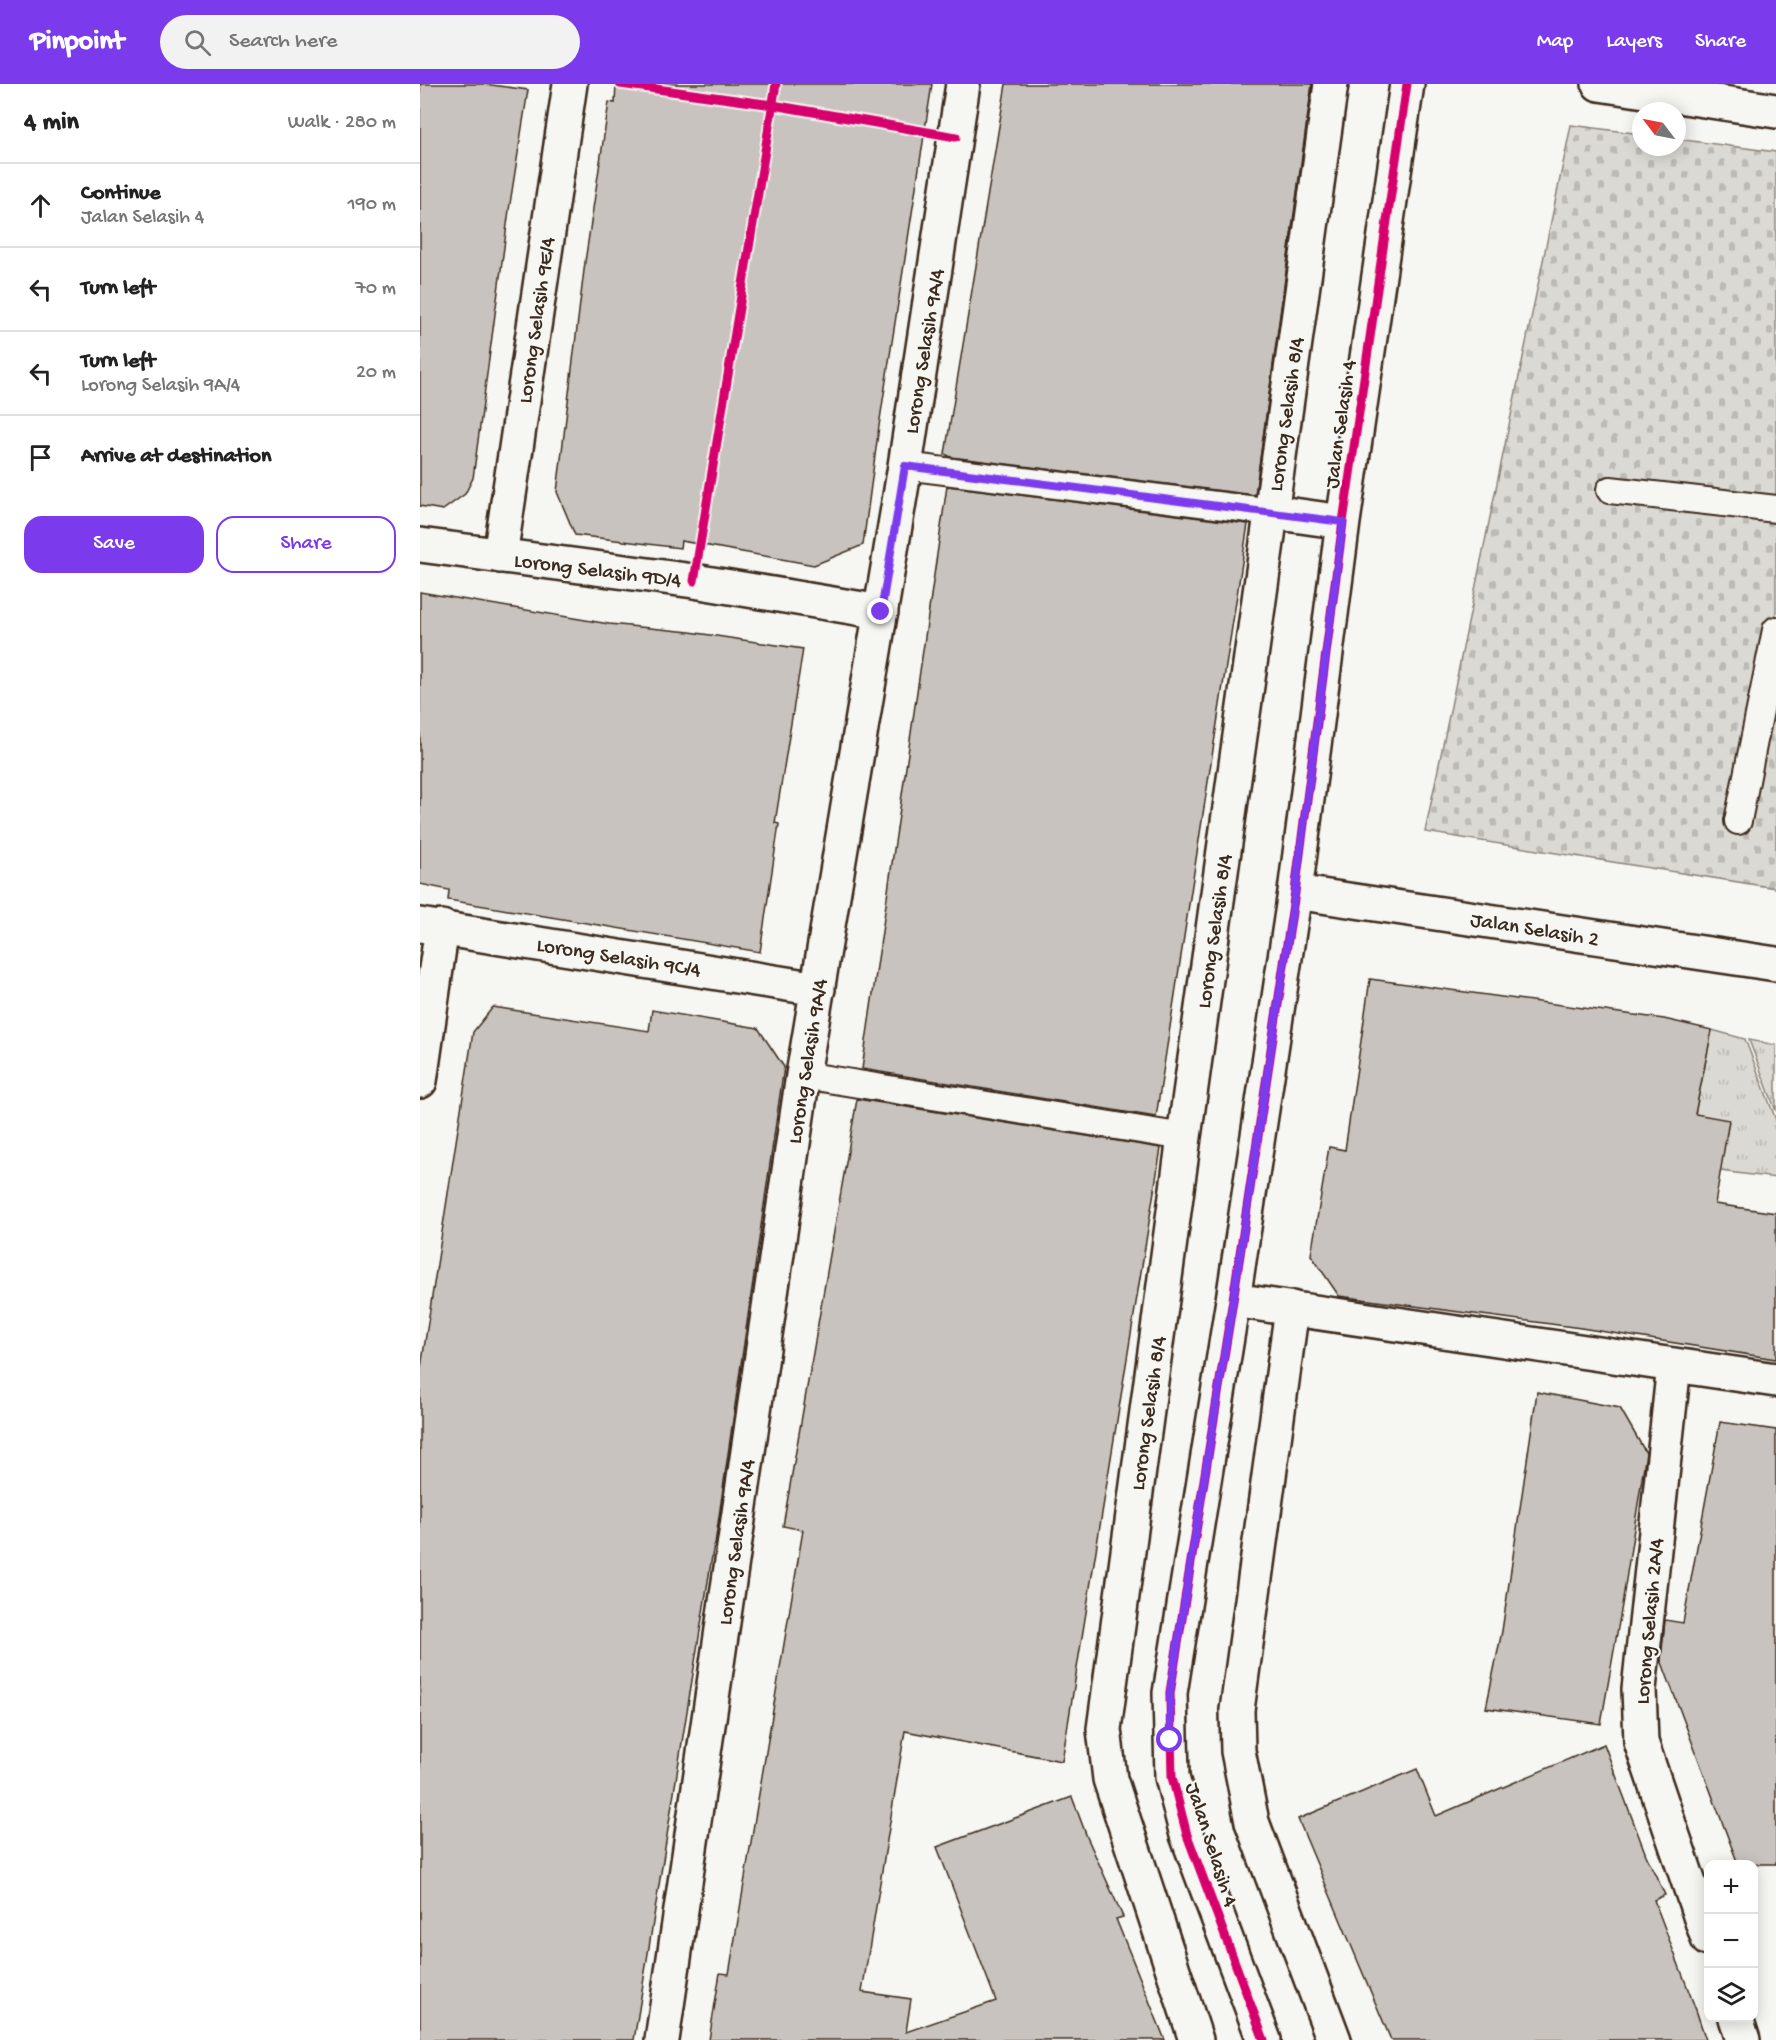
<!DOCTYPE html>
<meta charset="utf-8">
<style>
:root{--surface:#fff;--page:#f2f2f2;--text:#222;--muted:#767676;--line:#e0e0e0;--accent:#7c3aed}
body{margin:0;font-family:"Gochi Hand",sans-serif;background:var(--page);color:var(--text)}
.controls{position:absolute;right:18px;bottom:18px;display:grid;overflow:hidden;border-radius:12px;box-shadow:0 3px 15px #0003}
.controls button{width:54px;height:54px;display:grid;place-items:center;padding:0;border:0;border-bottom:2px solid var(--line);background:var(--surface);color:var(--text);font:30px sans-serif}
.compass{position:absolute;left:1212px;top:18px;width:54px;height:54px;border-radius:50%;background:var(--surface);box-shadow:0 3px 15px #0003;rotate:302deg}
.stop{position:absolute;width:18px;height:18px;margin:-14px;border:4px solid #7c3aed;border-radius:50%;background:#fff}
.stop.end{background:#7c3aed;border-color:#fff;box-shadow:0 2px 6px #0008}
.list{margin:0;padding:0;list-style:none}
h2{display:flex;justify-content:space-between;align-items:center;height:78px;margin:0;padding:0 24px;font-size:26px}
h2 small{font-size:20px;font-weight:400;color:var(--muted)}
.list li{display:grid;grid-template-columns:39px 1fr auto;gap:18px;align-items:center;box-sizing:border-box;height:84px;padding:0 24px;border-top:2px solid var(--line)}
.list b{display:block;font-size:22px;white-space:nowrap}
.list p{margin:0;font-size:20px;white-space:nowrap;color:var(--muted)}
.list em{font-size:20px;font-style:normal;color:var(--muted)}
.actions{display:flex;gap:12px;padding:18px 24px}
.actions a{flex:1;padding:14px 0;border:2px solid var(--accent);border-radius:18px;text-align:center;font-size:21px;color:var(--accent)}
.actions .main{background:var(--accent);color:#fff}
.icon{flex:none;width:33px;height:33px;fill:none;stroke:currentColor;stroke-width:2;stroke-linecap:round;stroke-linejoin:round}
.map{position:relative;flex:none;width:1356px;height:1956px;overflow:hidden}
header{display:flex;align-items:center;gap:36px;box-sizing:border-box;height:84px;padding:0 30px;background:var(--accent);color:#fff}
header strong{font-size:28px}
nav{display:flex;gap:33px;margin-inline-start:auto;font-size:21px}
.search{width:420px;height:54px;background:var(--page);display:flex;align-items:center;gap:15px;box-sizing:border-box;padding:0 21px;border-radius:33px;color:var(--muted);font-size:22px}
main{display:flex}
aside{flex:1;background:var(--surface)}
.map>svg:first-child{display:block}
</style>
<header>
<strong>Pinpoint</strong>
<div class="search"><svg class="icon" aria-label="search" viewBox="0 0 24 24"><circle cx="10" cy="10" r="6"/><path d="M15 15l6 6"/></svg>Search here</div>
<nav><a>Map</a><a>Layers</a><a>Share</a></nav>
</header>
<main>
<aside>
<h2>4 min<small>Walk · 280 m</small></h2>
<ul class="list">
<li><svg class="icon" aria-label="ahead" viewBox="0 0 24 24"><path d="M12 20V5M6 11l6-6 6 6"/></svg><div><b>Continue</b><p>Jalan Selasih 4</p></div><em>190 m</em></li>
<li><svg class="icon" aria-label="left" viewBox="0 0 24 24"><path d="M17 20v-9H6M10 6l-5 5 5 5"/></svg><div><b>Turn left</b></div><em>70 m</em></li>
<li><svg class="icon" aria-label="left" viewBox="0 0 24 24"><path d="M17 20v-9H6M10 6l-5 5 5 5"/></svg><div><b>Turn left</b><p>Lorong Selasih 9A/4</p></div><em>20 m</em></li>
<li><svg class="icon" aria-label="arrive" viewBox="0 0 24 24"><path d="M6 21V4h12l-3 4 3 4H6"/></svg><div><b>Arrive at destination</b></div></li>
</ul>
<div class="actions"><a class="main">Save</a><a>Share</a></div>
</aside>
<div class="map">
<svg width="1356" height="1956" viewBox="0 0 1356 1956">
<defs>
<pattern id="grass-tufts" width="24" height="20" patternUnits="userSpaceOnUse" patternTransform="scale(1.5)"><rect width="24" height="20" fill="#dad9d3"/><path d="M3 7l-1-3M5 7V3M7 7l1-3M15 17l-1-3M17 17v-4M19 17l1-3" fill="none" stroke="#bcbab5"/></pattern>
<pattern id="cemetery-stones" width="16" height="16" patternUnits="userSpaceOnUse" patternTransform="scale(1.5)"><rect width="16" height="16" fill="#dad9d3"/><path d="M2 7V4a2 2 0 0 1 4 0v3zM10 15v-3a2 2 0 0 1 4 0v3z" fill="#bcbab5"/></pattern>
</defs>
<rect width="100%" height="100%" fill="#f6f6f2"/>
<filter id="ink" filterUnits="userSpaceOnUse"><feTurbulence type="fractalNoise" baseFrequency=".0167" numOctaves="2"/><feDisplacementMap in="SourceGraphic" scale="12" xChannelSelector="R" yChannelSelector="G"/><feConvolveMatrix kernelMatrix="1 2 1 2 8 2 1 2 1" color-interpolation-filters="sRGB"/></filter>
<g filter="url(#ink)">
<!-- grass -->
<path fill="url(#grass-tufts)" stroke="#8a8278" stroke-width="1.5" d="M 1292,946 L 1325,955 L 1356,1036 L 1356,1094 L 1300,1087 L 1309,1037 L 1275,1030 Z
M 1329,956 L 1356,961 L 1356,1027 Z"/>
<!-- cemetery -->
<path fill="url(#cemetery-stones)" stroke="#8a8278" stroke-width="1.5" d="M 1151,41 L 1221,50 L 1221,63 L 1257,63 L 1257,55 L 1356,68 L 1356,804 L 1005,748 Z"/>
<!-- building -->
<path fill="#c8c3be" stroke="#3b2a1e" stroke-width="1.5" d="M 0,0 L 64,0 L 108,6 L 89,126 L 53,394 L 45,410 L 23,426 L 0,422 Z
M 196,0 L 512,0 L 459,342 L 443,461 L 394,481 L 261,457 L 260,464 L 155,451 L 137,408 L 165,178 L 189,18 L 195,19 Z
M 586,0 L 892,0 L 835,411 L 531,373 L 525,370 Z
M 527,402 L 828,440 L 736,1033 L 442,985 Z
M 0,508 L 189,540 L 270,548 L 383,565 L 355,739 L 359,740 L 340,868 L 28,816 L 29,806 L 0,800 Z
M 950,895 L 1244,935 L 1292,946 L 1275,1030 L 1309,1036 L 1295,1120 L 1356,1129 L 1356,1275 L 1161,1244 L 919,1212 L 891,1171 L 909,1063 L 925,1066 Z
M 73,923 L 229,947 L 232,926 L 338,944 L 364,983 L 295,1460 L 294,1460 L 214,1956 L 0,1956 L 0,1290 L 53,948 Z
M 437,1015 L 741,1064 L 642,1677 L 485,1647 L 442,1908 L 491,1915 L 486,1948 L 576,1917 L 517,1763 L 652,1713 L 667,1753 L 703,1833 L 696,1835 L 745,1956 L 289,1956 L 300,1889 L 309,1890 L 383,1446 L 363,1442 Z
M 1117,1308 L 1200,1324 L 1226,1369 L 1202,1521 L 1181,1640 L 1066,1624 L 1082,1547 Z
M 1300,1338 L 1356,1346 L 1356,1780 L 1318,1780 L 1241,1576 L 1245,1536 L 1263,1539 Z
M 1184,1660 L 1226,1771 L 1245,1811 L 1234,1816 L 1276,1926 L 1286,1956 L 971,1956 L 878,1735 L 997,1685 L 1016,1732 Z"/>
<g fill="none" stroke-linecap="round" stroke-linejoin="round">
<!-- service casing -->
<g stroke="#3b2a1e" stroke-width="30">
<path id="service" d="M 485,382 L 852,428
M 1190,406 L 1356,425
M 1318,737 L 1356,546
M 383,991 L 764,1053"/>
</g>
<!-- minor casing -->
<g stroke="#3b2a1e" stroke-width="38">
<path id="minor" d="M 1179,0 L 1356,27
M 852,428 L 923,438
M 0,461 L 274,497 L 461,528
M 80,472 L 150,0
M 875,808 L 1356,880
M 0,841 L 398,905
M 0,997 L 22,843
M 813,1216 L 1356,1296
M 872,1224 L 817,1626 L 818,1667 L 832,1738 L 914,1956
M 1254,1281 L 1219,1605 L 1221,1658 L 1288,1855
M 1316,1934 L 1323,1956
M 242,1956 L 383,991 L 485,382 L 543,0
M 776,1956 L 690,1695 L 684,1645 L 764,1053 L 911,0
M 844,1956 L 767,1751 L 752,1693 L 750,1609 L 813,1216 L 875,808 L 923,438 L 987,0"/>
</g>
<!-- service -->
<use href="#service" stroke="#f6f6f2" stroke-width="26"/>
<!-- minor -->
<use href="#minor" stroke="#f6f6f2" stroke-width="33"/>
<!-- cycleway casing -->
<g stroke="#f6f6f2" stroke-width="13">
<path id="cycleway" d="M 200,0 L 353,21 L 536,53
M 274,497 L 356,0
M 844,1956 L 767,1751 L 752,1693 L 750,1609 L 813,1216 L 875,808 L 923,438 L 987,0"/>
</g>
<!-- cycleway -->
<use href="#cycleway" stroke="#d6006c" stroke-width="9"/>
</g>
</g>
<g fill="none" stroke-linecap="round" stroke-linejoin="round" filter="url(#ink)">
<!-- route -->
<path stroke="#7c3aed" stroke-width="8" d="M 461,528 L 485,382 L 923,438 L 875,808 L 813,1216 L 750,1608 L 750,1656"/>
</g>
<g text-anchor="middle" stroke-width="4.5" stroke-linejoin="round" paint-order="stroke">
<!-- street labels -->
<g font-size="21" fill="#3b2a1e" stroke="#f6f6f2">
<text transform="translate(115 236) rotate(-82)" y="7">Lorong Selasih 9E/4</text>
<text transform="translate(503 267) rotate(-81)" y="7">Lorong Selasih 9A/4</text>
<text transform="translate(865 330) rotate(-82)" y="7">Lorong Selasih 8/4</text>
<text transform="translate(919 340) rotate(-82)" y="7">Jalan Selasih 4</text>
<text transform="translate(178 485) rotate(7)" y="7">Lorong Selasih 9D/4</text>
<text transform="translate(1115 844) rotate(9)" y="7">Jalan Selasih 2</text>
<text transform="translate(793 847) rotate(-82)" y="7">Lorong Selasih 8/4</text>
<text transform="translate(199 872) rotate(9)" y="7">Lorong Selasih 9C/4</text>
<text transform="translate(386 977) rotate(-81)" y="7">Lorong Selasih 9A/4</text>
<text transform="translate(727 1329) rotate(-82)" y="7">Lorong Selasih 8/4</text>
<text transform="translate(315 1458) rotate(-82)" y="7">Lorong Selasih 9A/4</text>
<text transform="translate(1228 1537) rotate(-85)" y="7">Lorong Selasih 2A/4</text>
<text transform="translate(793 1760) rotate(72)" y="7">Jalan Selasih 4</text>
</g>
</g>
</svg>
<div class="controls">
<button>+</button>
<button>−</button>
<button><svg class="icon" aria-label="layers" viewBox="0 0 24 24"><path d="M12 4l9 5-9 5-9-5zM3 14l9 5 9-5"/></svg></button>
</div>
<svg class="compass" viewBox="-18 -18 36 36"><path d="M0-13l5 13h-10z" fill="#e53935"/><path d="M0 13l5-13h-10z" fill="#767676"/></svg>
<div class="stop" style="left:750px;top:1656px"></div>
<div class="stop end" style="left:461px;top:528px"></div>
</div>
</main>
